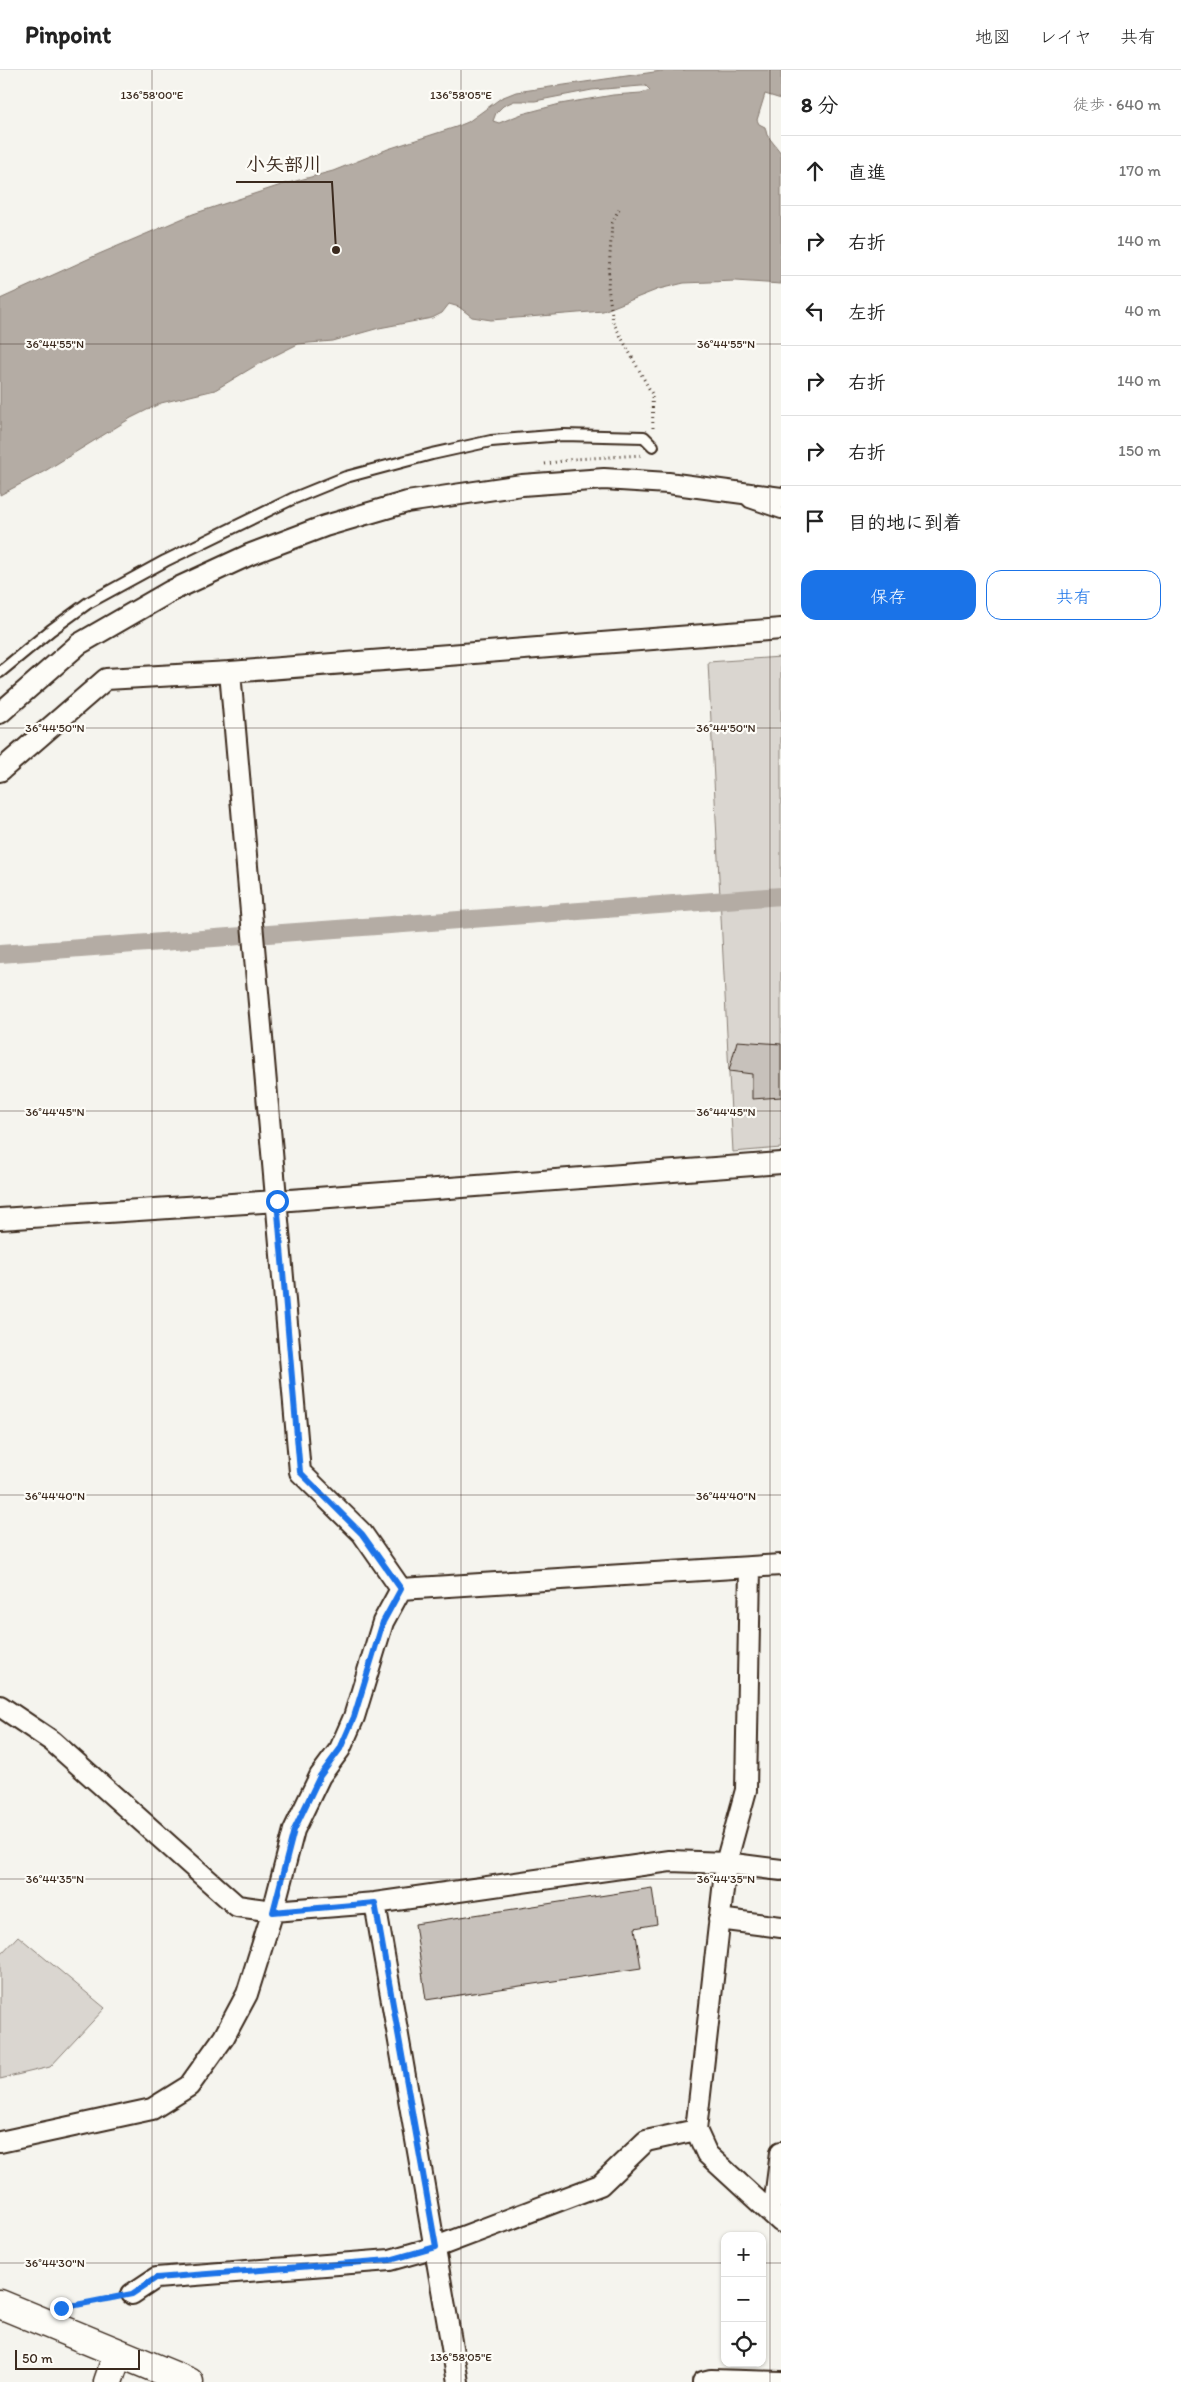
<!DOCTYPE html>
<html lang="ja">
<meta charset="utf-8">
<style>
:root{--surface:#fff;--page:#f2f2f2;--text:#222;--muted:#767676;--line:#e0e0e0;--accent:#1a73e8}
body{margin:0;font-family:Itim,"Klee One",sans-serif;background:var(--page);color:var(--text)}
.controls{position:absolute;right:15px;bottom:15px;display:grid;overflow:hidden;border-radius:10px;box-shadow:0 1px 4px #0004}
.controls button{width:45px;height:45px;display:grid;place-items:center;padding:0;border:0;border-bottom:1px solid var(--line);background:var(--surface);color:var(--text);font:25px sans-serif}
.scale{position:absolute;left:15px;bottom:12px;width:125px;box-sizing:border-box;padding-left:5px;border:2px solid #3b2a1e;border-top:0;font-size:14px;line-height:18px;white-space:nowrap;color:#3b2a1e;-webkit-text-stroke:4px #fdfcf7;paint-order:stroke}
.stop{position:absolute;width:15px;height:15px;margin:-11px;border:4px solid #1a73e8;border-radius:50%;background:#fff}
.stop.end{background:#1a73e8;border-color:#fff;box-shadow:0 1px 5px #0008}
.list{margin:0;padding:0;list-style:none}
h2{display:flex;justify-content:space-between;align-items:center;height:65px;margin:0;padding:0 20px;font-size:21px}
h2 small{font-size:16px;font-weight:400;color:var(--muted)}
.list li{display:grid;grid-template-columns:32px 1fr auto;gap:15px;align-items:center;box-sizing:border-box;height:70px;padding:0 20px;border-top:1px solid var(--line)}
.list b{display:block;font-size:19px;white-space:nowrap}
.list em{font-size:16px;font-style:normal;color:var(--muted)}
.actions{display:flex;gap:10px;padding:15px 20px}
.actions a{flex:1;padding:11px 0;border:1px solid var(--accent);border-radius:15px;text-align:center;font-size:18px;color:var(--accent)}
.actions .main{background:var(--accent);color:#fff}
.icon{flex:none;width:28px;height:28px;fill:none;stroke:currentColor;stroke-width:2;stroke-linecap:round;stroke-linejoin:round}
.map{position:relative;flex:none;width:781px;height:2312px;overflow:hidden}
header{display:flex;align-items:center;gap:30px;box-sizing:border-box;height:70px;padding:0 25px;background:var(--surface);border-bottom:1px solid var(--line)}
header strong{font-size:24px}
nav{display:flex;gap:28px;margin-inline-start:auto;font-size:18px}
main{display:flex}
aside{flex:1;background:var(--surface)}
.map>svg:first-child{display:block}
</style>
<header>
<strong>Pinpoint</strong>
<nav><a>地図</a><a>レイヤ</a><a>共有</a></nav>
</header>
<main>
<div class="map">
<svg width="781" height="2312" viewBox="0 0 781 2312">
<rect width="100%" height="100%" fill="#f5f4ee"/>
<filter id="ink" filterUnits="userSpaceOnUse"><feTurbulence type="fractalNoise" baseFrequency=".02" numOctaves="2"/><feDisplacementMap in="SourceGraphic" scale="10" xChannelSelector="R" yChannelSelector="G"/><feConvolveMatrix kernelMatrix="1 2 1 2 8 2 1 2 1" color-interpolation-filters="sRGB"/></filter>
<g filter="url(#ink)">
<!-- green -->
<path fill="#dad6d0" stroke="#8a8077" d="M 781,587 L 781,1078 L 733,1082 L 708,592 Z
M 18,1866 L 105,1938 L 50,1997 L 0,2009 L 0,1885 Z"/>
<!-- water -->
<path fill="#b4aca4" stroke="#84786e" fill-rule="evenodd" d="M 668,0 L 781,0 L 781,29 L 765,24 L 757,50 L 759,54 L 765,57 L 767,65 L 781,83 L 781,214 L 735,211 L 684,213 L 659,219 L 603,241 L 491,250 L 472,247 L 459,237 L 449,234 L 442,243 L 432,248 L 379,258 L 333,271 L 298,274 L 260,293 L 215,320 L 161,333 L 131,348 L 45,401 L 0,425 L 0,229 L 99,184 L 193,144 L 281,115 L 333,101 L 388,79 L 456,57 L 468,52 L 501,28 L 516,22 ZM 641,16 L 646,16 L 650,20 L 641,23 L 613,25 L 560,34 L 522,44 L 499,53 L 493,51 L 496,43 L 503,36 L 514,31 L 535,31 L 592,20 Z"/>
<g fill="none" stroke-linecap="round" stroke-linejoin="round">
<!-- canal -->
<path stroke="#b4aca4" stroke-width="18" d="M 0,884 L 781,826"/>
</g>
<!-- building -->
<path fill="#c7c1bb" stroke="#3b2a1e" d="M 737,971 L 781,974 L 781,1027 L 752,1029 L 752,1004 L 729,1001 Z
M 652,1818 L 657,1854 L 635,1858 L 641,1898 L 426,1930 L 415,1854 Z"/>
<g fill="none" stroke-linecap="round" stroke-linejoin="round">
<!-- lane casing -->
<g stroke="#3b2a1e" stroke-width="14">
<path id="lane" d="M 746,429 L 749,432 L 781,443
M 0,602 L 51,560 L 88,533 L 165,491 L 292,429 L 346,407 L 432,384 L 491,371 L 563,365 L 644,367 L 653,376"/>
</g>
<!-- street casing -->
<g stroke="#3b2a1e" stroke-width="24">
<path id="street" d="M 230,602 L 300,1402 L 362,1463 L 401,1519
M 0,643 L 79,574 L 171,521 L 251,484 L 325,456 L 407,432 L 522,415 L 604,409 L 668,413 L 781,428
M 0,701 L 106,609 L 230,602 L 781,559
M 0,1149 L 277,1131 L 781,1093
M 750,1498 L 746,1720 L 726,1793 L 696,2060 L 707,2084 L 781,2152
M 401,1519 L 781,1495
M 0,1636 L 52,1671 L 237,1836 L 273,1841 L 375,1833 L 670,1791 L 726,1793 L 781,1800
M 375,1833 L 458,2312
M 719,1849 L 781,1857
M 0,2072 L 152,2039 L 189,2016 L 224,1967 L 247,1924 L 273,1841 L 294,1760 L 320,1706 L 340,1679 L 354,1647 L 383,1552 L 401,1519
M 766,2138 L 775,2129 L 781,2082
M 132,2224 L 156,2208 L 390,2190 L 436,2177 L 600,2115 L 646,2071 L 696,2060
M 703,2312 L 711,2310 L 781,2312"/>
</g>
<!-- secondary casing -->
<g stroke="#3b2a1e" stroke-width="31">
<path id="secondary" d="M 0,2234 L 189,2312
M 108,2312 L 118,2283"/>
</g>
<!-- path -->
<path stroke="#3b2a1e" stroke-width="3" stroke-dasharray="1 4" stroke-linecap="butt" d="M 619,139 L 612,153 L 608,217 L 613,252 L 652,324 L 653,358
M 545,394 L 574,389 L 643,385
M 65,2237 L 115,2228"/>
<!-- lane -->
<use href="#lane" stroke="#fdfcf7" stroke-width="10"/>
<!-- street -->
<use href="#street" stroke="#fdfcf7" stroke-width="20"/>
<!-- secondary -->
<use href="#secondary" stroke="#fdfcf7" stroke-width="28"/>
</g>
</g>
<g fill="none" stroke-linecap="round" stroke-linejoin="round" filter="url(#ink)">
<!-- route -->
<path stroke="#1a73e8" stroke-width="6" d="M 61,2238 L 132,2224 L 156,2208 L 390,2190 L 436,2177 L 375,1833 L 273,1842 L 294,1760 L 320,1706 L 340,1679 L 354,1647 L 383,1552 L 401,1519 L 362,1464 L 300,1402 L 277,1131"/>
</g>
<!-- ticks -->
<path fill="none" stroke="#3b2a1e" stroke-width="1" stroke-opacity="0.45" d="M 152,0 L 152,2312M 461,0 L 461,2312M 770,0 L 770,2312M 0,274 L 781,274M 0,658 L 781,658M 0,1041 L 781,1041M 0,1425 L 781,1425M 0,1809 L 781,1809M 0,2193 L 725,2193M 762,2193 L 781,2193"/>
<g font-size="12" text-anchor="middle" fill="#3b2a1e" stroke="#fdfcf7" stroke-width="4.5" stroke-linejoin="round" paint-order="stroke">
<text x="152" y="29">136°58'00"E</text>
<text x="461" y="29">136°58'05"E</text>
<text x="55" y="278">36°44'55"N</text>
<text x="726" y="278">36°44'55"N</text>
<text x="55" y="662">36°44'50"N</text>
<text x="726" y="662">36°44'50"N</text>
<text x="55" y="1046">36°44'45"N</text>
<text x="726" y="1046">36°44'45"N</text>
<text x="55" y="1430">36°44'40"N</text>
<text x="726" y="1430">36°44'40"N</text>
<text x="55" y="1813">36°44'35"N</text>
<text x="726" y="1813">36°44'35"N</text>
<text x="55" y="2197">36°44'30"N</text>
<text x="461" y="2291">136°58'05"E</text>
</g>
<!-- callouts -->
<path fill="none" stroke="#3b2a1e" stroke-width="2" d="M336 180L332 112H236"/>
<circle fill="#3b2a1e" stroke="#fdfcf7" stroke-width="2" cx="336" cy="180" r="5"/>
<g font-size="19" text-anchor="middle" font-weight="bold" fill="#3b2a1e" stroke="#fdfcf7" stroke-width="4.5" stroke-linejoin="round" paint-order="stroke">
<text x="284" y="101">小矢部川</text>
</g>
</svg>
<div class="controls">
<button>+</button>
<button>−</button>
<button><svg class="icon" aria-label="locate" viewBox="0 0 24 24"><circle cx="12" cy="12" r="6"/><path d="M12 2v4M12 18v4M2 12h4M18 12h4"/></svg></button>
</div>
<div class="scale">50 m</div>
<div class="stop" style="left:277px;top:1131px"></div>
<div class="stop end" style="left:61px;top:2238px"></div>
</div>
<aside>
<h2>8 分<small>徒歩 · 640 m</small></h2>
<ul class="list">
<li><svg class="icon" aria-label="ahead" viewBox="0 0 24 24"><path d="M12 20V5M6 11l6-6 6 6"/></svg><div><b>直進</b></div><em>170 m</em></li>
<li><svg class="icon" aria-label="right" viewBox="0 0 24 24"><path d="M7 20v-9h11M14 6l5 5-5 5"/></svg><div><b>右折</b></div><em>140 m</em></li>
<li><svg class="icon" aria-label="left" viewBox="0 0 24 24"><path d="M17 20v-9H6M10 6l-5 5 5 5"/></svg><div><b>左折</b></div><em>40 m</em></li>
<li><svg class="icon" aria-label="right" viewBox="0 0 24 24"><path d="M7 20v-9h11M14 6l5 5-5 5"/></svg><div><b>右折</b></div><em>140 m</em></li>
<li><svg class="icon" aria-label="right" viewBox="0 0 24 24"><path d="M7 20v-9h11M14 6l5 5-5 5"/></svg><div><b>右折</b></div><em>150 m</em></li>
<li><svg class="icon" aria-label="arrive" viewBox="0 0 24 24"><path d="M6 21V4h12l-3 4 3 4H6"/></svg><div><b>目的地に到着</b></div></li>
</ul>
<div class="actions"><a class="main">保存</a><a>共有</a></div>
</aside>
</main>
